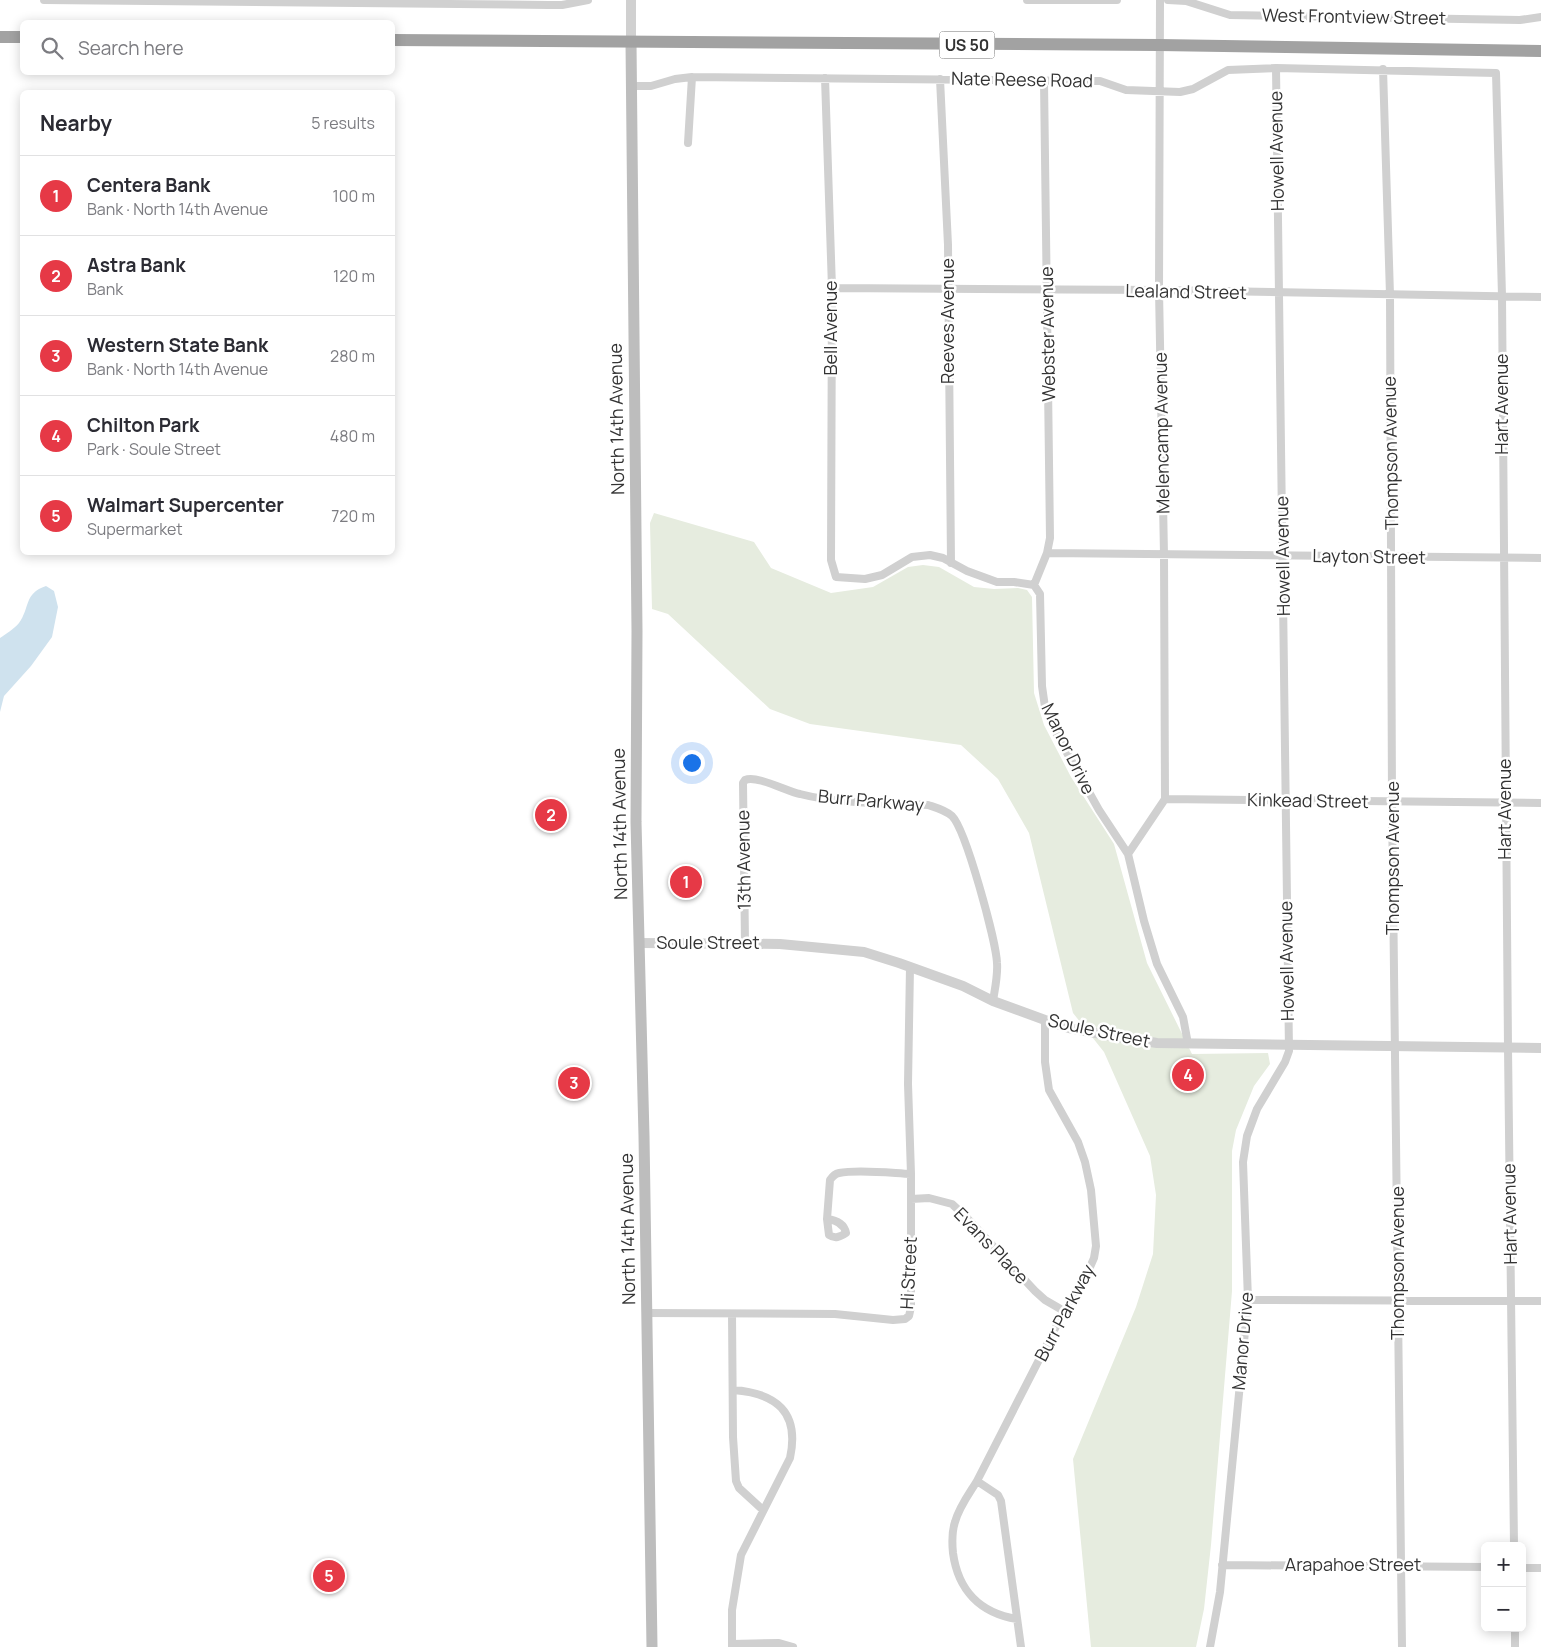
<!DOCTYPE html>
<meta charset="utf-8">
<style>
:root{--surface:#fff;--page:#f7f7f7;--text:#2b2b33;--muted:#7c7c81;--line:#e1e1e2;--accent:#e63946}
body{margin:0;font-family:Manrope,sans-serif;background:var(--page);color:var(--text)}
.controls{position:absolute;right:15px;bottom:15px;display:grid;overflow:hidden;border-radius:8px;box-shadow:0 2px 12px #0003}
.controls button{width:45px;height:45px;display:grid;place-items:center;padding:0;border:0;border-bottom:1px solid var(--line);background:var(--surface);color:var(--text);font:25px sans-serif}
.you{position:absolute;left:691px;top:762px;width:18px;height:18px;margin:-12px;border:4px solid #fff;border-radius:50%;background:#1a73e8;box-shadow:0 0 0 8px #1a73e833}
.badge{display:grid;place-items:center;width:32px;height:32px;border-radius:50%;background:var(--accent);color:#fff;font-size:16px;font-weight:700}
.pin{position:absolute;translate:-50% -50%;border:2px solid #fff;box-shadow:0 1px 5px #0006}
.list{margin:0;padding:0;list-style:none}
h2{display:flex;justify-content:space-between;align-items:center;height:65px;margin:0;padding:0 20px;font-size:21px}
h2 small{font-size:16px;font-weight:400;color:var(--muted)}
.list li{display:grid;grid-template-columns:32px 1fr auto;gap:15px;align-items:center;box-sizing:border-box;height:80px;padding:0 20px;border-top:1px solid var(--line)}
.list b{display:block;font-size:19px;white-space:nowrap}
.list p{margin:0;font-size:16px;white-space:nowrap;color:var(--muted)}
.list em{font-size:16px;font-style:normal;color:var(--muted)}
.icon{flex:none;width:28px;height:28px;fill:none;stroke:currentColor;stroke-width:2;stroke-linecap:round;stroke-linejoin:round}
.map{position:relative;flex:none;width:1541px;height:1647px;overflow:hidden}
.search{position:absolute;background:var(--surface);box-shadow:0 2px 12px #0003;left:20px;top:20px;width:375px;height:55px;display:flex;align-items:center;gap:12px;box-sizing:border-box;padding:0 18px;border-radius:8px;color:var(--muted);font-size:19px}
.panel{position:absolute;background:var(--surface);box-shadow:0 2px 12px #0003;left:20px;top:90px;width:375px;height:465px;border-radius:8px}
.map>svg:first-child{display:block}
</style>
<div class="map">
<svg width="1541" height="1647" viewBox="0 0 1541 1647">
<rect width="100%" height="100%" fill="#fff"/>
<!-- green -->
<path fill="#e6ecdf" d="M 654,513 L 754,542 L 771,568 L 831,593 L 873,587 L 908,567 L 923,565 L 939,567 L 974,587 L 994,589 L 1018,588 L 1027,590 L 1032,597 L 1034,693 L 1044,725 L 1071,777 L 1114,844 L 1147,963 L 1192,1054 L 1268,1053 L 1270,1064 L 1254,1086 L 1236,1130 L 1232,1151 L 1232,1291 L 1211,1545 L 1204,1609 L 1196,1647 L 1091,1647 L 1073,1459 L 1136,1307 L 1153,1254 L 1156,1195 L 1150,1156 L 1104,1052 L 1073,1013 L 1029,833 L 998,779 L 961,745 L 810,724 L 770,709 L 668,614 L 652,609 L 650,523 Z"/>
<!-- water -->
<path fill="#cfe2ee" d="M 46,586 L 54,591 L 58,607 L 52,637 L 31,666 L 4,696 L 0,712 L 0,638 C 6,634 14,629 19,623 C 30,608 24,593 46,586 Z"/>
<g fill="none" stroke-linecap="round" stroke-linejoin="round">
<!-- minor -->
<path stroke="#d0d0d0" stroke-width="8" d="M 44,0 L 549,5 L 562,5 L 588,0
M 1027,0 L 1117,0
M 1168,0 L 1186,1 L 1230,15 L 1520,20 L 1541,17
M 1383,69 L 1390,295 L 1392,802 L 1402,1647
M 825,78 L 832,288 L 831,560 L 836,577 L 865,579 L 882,575 L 912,557 L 930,555 L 943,558 L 967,571 L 997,582 L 1014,582 L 1034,585 L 1040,594 L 1042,686 L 1045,707 L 1057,735 L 1099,810 L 1128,854 L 1144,921 L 1157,964 L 1183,1017 L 1188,1044
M 940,79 L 948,245 L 951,563
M 632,86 L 651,86 L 675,79 L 692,77 L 1084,81 L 1100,81 L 1126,90 L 1180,92 L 1193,89 L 1228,70 L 1276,68 L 1496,73 L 1502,296 L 1508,1048 L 1514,1546
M 688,143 L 692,77
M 832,288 L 1159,290 L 1541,297
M 1047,553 L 1541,558
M 1034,585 L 1047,553 L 1050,538 L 1044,81
M 1165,799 L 1541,803
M 1128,854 L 1165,799 L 1164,555 L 1159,290 L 1160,0
M 745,943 L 743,783 L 745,780 C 757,775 786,791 800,794 C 838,804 888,803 928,805 C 937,808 945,810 952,816 C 966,830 996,941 997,963 C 998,975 995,988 993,1001
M 911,1199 L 929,1198 L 952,1204 L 967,1218 L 1035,1291 L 1045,1300 L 1064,1311
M 827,1219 L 830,1180 C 832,1177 834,1174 839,1173 C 858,1169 891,1173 911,1174
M 827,1219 C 836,1220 844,1223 846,1233 C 840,1237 835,1239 829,1235 Z
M 1248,1300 L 1541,1301
M 646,1313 L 835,1314 L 893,1320 L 905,1319 L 909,1316 L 911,1307 L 911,1174 L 908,1084 L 910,967
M 732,1314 L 733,1437 L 736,1481 L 739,1488 L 763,1510
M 977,1481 L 998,1495 L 1001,1501 L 1021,1647
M 1222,1565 L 1485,1567
M 1522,1568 L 1541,1568
M 1017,1619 C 980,1613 958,1590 953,1553 C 952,1543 952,1531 955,1522 C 959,1507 969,1494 977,1481 L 1064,1311 L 1087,1274 L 1094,1258 L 1096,1246 L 1091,1190 L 1085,1162 L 1078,1142 L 1049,1090 L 1045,1062 L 1045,1020
M 1515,1628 L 1515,1647
M 732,1644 L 779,1643 L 793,1647
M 732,1647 L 732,1610 L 741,1555 L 790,1458 C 800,1412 776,1393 733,1390
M 1210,1647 L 1220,1592 L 1248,1300 L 1243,1162 L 1247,1136 L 1257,1109 L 1285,1062 L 1289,1051 L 1276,68"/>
<!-- tertiary -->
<path stroke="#d0d0d0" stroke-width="10" d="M 631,0 L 631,42
M 639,943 L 780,944 L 864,952 L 899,963 L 963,986 L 993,1001 L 1045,1020 L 1069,1028 L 1117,1037 L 1157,1043 L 1541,1048"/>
<!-- secondary -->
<path stroke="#bdbdbd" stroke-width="11" d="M 631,42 L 637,631 L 636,822 L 644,1136 L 652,1647"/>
<!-- trunk -->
<path stroke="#a2a2a2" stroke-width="12" d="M 0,37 L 22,37
M 392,40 L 1159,45 L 1541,51"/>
</g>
<g text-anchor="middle" stroke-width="5" stroke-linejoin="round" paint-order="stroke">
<!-- shield labels -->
<rect fill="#fff" stroke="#707070" stroke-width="1" x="939.5" y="31.5" width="55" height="27" rx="4"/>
<g font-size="16" font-weight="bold" fill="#333">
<text x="967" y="51">US 50</text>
</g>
<!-- street labels -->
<g font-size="18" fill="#333" stroke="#fff">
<text transform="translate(1354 17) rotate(1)" y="6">West Frontview Street</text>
<text transform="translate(1022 80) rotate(1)" y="6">Nate Reese Road</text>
<text transform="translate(1277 151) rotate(-91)" y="6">Howell Avenue</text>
<text transform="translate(1186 292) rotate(1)" y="6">Lealand Street</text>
<text transform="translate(948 321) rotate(-90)" y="6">Reeves Avenue</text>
<text transform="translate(831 328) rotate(-90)" y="6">Bell Avenue</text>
<text transform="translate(1048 334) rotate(-91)" y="6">Webster Avenue</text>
<text transform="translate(1502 404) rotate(-90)" y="6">Hart Avenue</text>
<text transform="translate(617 419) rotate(-91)" y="6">North 14th Avenue</text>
<text transform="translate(1162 433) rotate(-91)" y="6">Melencamp Avenue</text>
<text transform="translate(1391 453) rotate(-91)" y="6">Thompson Avenue</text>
<text transform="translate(1283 556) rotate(-91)" y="6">Howell Avenue</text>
<text transform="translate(1369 557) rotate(1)" y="6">Layton Street</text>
<text transform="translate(1068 749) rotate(64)" y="6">Manor Drive</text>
<text transform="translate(871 801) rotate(5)" y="6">Burr Parkway</text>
<text transform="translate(1308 801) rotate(1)" y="6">Kinkead Street</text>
<text transform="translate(1505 809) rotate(-90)" y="6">Hart Avenue</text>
<text transform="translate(620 824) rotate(-91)" y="6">North 14th Avenue</text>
<text transform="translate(1393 858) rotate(-90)" y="6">Thompson Avenue</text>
<text transform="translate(744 860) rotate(-91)" y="6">13th Avenue</text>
<text x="708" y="949">Soule Street</text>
<text transform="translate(1287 961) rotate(-91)" y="6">Howell Avenue</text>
<text transform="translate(1099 1031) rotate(12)" y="6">Soule Street</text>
<text transform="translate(1510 1214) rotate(-91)" y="6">Hart Avenue</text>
<text transform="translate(628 1229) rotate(-91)" y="6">North 14th Avenue</text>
<text transform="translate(991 1246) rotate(46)" y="6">Evans Place</text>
<text transform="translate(1398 1263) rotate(-90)" y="6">Thompson Avenue</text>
<text transform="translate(909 1273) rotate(-87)" y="6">Hi Street</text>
<text transform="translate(1065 1313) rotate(-62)" y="6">Burr Parkway</text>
<text transform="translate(1243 1341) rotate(-85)" y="6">Manor Drive</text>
<text x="1353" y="1571">Arapahoe Street</text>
</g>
</g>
</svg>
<div class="controls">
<button>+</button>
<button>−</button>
</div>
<div class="you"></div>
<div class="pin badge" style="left:686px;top:882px">1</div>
<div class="pin badge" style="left:551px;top:815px">2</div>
<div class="pin badge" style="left:574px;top:1083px">3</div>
<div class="pin badge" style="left:1188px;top:1075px">4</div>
<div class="pin badge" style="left:329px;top:1576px">5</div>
<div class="search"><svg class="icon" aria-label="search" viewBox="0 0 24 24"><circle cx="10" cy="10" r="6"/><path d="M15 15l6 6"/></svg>Search here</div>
<section class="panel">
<h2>Nearby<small>5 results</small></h2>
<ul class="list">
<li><span class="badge">1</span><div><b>Centera Bank</b><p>Bank · North 14th Avenue</p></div><em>100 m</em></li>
<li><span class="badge">2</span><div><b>Astra Bank</b><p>Bank</p></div><em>120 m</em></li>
<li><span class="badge">3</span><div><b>Western State Bank</b><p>Bank · North 14th Avenue</p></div><em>280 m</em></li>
<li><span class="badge">4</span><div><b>Chilton Park</b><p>Park · Soule Street</p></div><em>480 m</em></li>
<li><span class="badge">5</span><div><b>Walmart Supercenter</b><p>Supermarket</p></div><em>720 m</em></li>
</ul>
</section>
</div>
